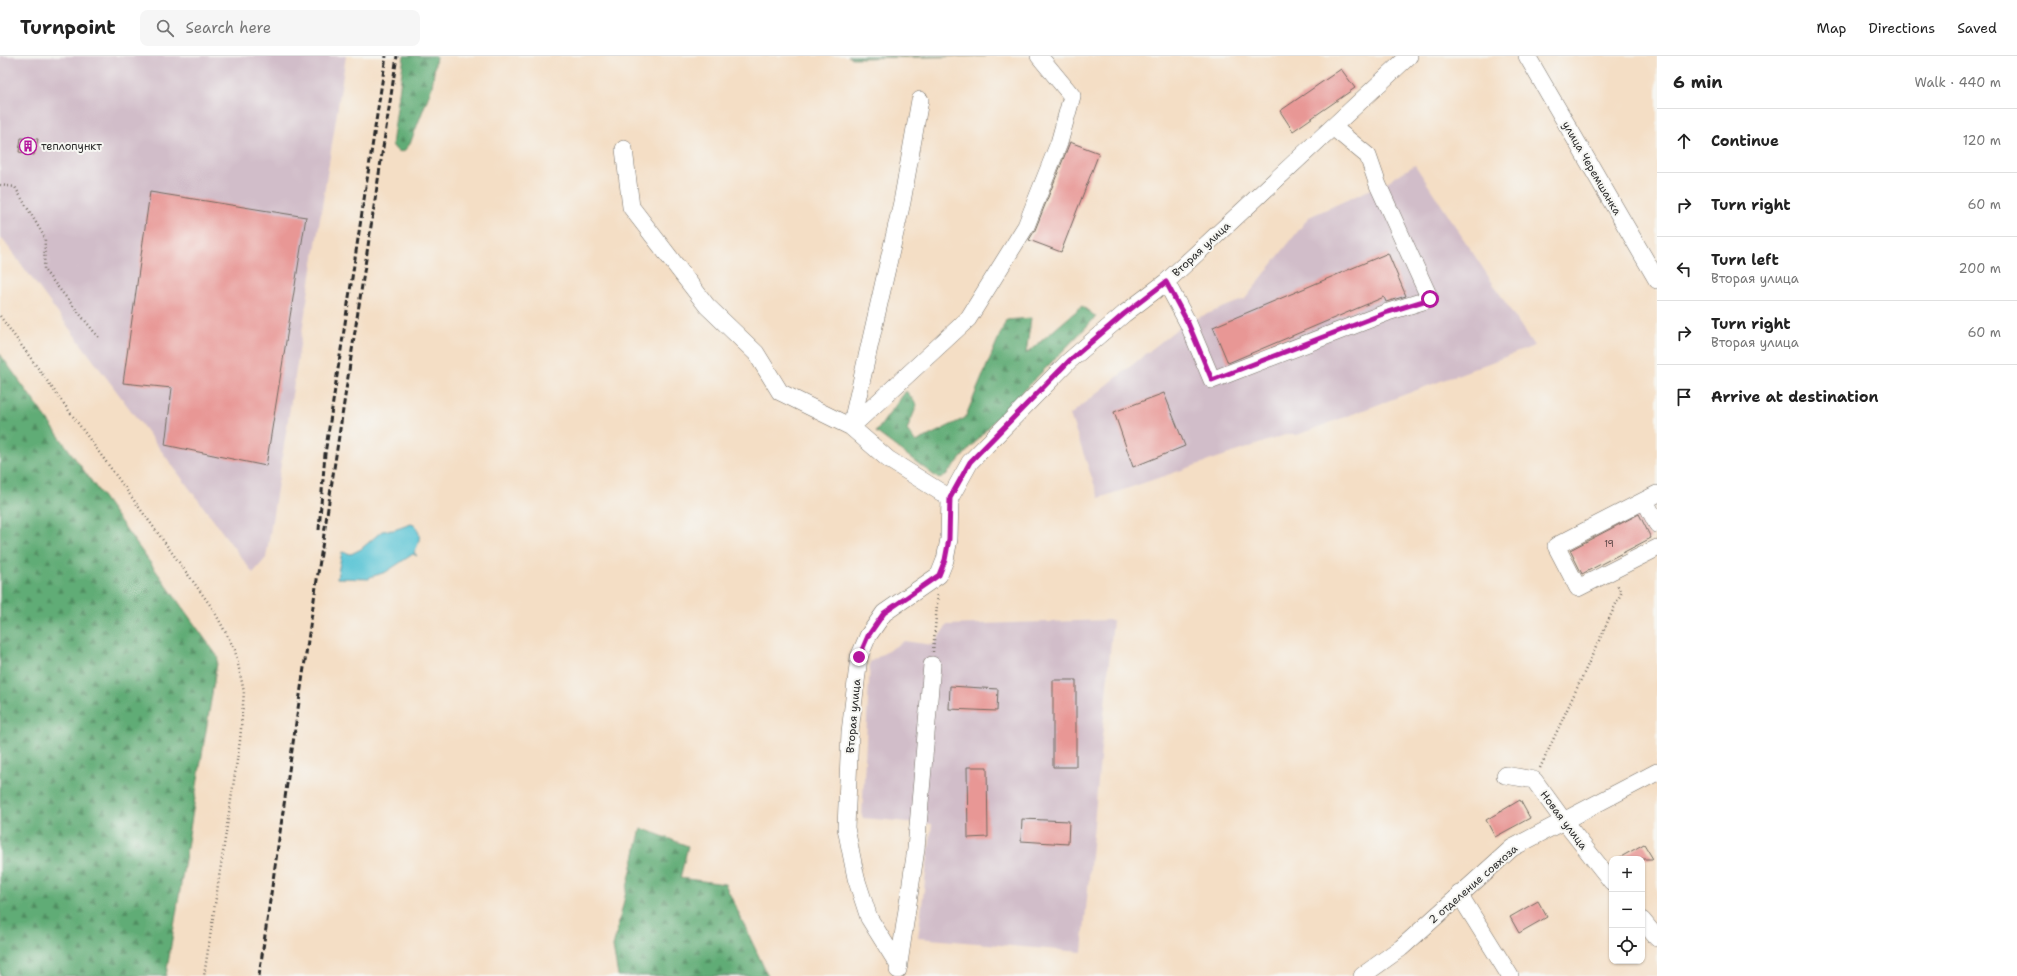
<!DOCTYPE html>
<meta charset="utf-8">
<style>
:root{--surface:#fff;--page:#f6f6f6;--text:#222;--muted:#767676;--line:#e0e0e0}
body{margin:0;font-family:"Shantell Sans",sans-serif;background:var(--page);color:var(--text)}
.controls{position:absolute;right:12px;bottom:12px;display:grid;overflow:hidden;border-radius:8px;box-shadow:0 1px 3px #0004}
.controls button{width:36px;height:36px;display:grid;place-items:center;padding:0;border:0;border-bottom:1px solid var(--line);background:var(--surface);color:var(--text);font:20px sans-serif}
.stop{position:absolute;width:12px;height:12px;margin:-9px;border:3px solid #b5179e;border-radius:50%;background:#fff}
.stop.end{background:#b5179e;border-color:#fff;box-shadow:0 1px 4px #0008}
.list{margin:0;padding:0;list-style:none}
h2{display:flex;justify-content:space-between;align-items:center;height:52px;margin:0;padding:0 16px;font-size:17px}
h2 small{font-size:13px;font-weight:400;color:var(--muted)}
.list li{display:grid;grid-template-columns:26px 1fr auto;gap:12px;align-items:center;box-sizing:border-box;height:64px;padding:0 16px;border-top:1px solid var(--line)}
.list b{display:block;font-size:15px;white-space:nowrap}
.list p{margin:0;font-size:13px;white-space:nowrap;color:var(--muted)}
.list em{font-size:13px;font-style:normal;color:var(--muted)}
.icon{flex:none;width:22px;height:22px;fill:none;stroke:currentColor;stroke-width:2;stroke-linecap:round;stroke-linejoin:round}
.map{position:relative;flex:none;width:1657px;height:920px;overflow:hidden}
header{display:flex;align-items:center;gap:24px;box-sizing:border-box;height:56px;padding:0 20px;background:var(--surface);border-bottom:1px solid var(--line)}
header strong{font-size:19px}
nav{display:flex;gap:22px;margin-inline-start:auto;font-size:14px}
.search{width:280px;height:36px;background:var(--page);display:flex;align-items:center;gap:10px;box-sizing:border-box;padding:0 14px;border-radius:8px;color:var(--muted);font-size:15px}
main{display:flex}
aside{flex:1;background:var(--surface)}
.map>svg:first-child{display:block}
</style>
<header>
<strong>Turnpoint</strong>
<div class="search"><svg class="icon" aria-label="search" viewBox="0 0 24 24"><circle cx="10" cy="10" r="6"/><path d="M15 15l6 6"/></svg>Search here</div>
<nav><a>Map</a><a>Directions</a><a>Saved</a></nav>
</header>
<main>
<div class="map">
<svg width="1657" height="920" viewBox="0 0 1657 920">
<defs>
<pattern id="forest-firs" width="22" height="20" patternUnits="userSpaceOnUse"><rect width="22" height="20" fill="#61ac76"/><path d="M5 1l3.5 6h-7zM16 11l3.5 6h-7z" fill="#508c61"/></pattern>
</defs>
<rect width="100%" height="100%" fill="#f6f6f2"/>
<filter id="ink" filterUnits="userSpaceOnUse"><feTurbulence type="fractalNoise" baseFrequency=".025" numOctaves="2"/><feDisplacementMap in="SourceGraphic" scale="8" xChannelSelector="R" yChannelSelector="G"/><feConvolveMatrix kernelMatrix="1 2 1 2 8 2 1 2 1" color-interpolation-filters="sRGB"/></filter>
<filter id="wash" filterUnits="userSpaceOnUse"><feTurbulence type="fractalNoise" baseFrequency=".012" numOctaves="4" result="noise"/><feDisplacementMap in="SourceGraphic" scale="16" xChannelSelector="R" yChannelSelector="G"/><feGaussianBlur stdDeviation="0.9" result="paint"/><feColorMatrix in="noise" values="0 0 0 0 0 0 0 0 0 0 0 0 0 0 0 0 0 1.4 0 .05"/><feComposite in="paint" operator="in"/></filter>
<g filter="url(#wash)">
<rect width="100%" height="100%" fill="#f4dec5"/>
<!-- industrial -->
<path fill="#d1bdc9" d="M 0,0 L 346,0 L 266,502 L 253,517 L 0,180 Z
M 1415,109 L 1534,290 L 1297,379 L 1285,379 L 1099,442 L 1070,359 L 1178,272 L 1197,262 L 1245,243 L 1309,161 L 1387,126 Z
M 1113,564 L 1082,896 L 918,882 L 932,768 L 862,762 L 870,606 L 904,585 L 933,589 L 947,569 Z"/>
<!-- forest -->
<path fill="url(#forest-firs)" stroke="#466c50" d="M 404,0 L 436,0 L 432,31 L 410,88 L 403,96 L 397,95 L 392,89 Z
M 848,0 L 985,0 L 852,2 Z
M 1082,250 L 1096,261 L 994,365 L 946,419 L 939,423 L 876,376 L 906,335 L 917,349 L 907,374 L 916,386 L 965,362 L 1006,264 L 1031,262 L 1026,298 Z
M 0,298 L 218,601 L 166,920 L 0,920 Z
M 641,772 L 688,790 L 680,822 L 725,828 L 768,920 L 618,920 L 613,891 Z"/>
<!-- water -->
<path fill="#5bc5d5" stroke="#437880" d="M 411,468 L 414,469 C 422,477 420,487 414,496 L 417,500 L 413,498 L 386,516 L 370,521 L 369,523 L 337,522 L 342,496 L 351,498 L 361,493 L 382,475 L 394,474 Z"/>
<g id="blocks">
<!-- building -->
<path fill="#e89795" d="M 1341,13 L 1355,32 L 1293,75 L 1280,55 Z
M 21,82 L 38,83 L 34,99 L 19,96 Z
M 1070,86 L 1099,97 L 1061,196 L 1029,184 L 1035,174 Z
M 150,136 L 306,161 L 266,410 L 165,389 L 172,332 L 123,327 Z
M 1388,197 L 1406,240 L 1386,246 L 1384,241 L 1228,307 L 1213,271 Z
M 1164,337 L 1185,390 L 1133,411 L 1114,356 Z
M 1639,458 L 1651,482 L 1582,518 L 1570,494 Z
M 1053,624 L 1076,624 L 1076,711 L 1053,711 Z
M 950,630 L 998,633 L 997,655 L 949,653 Z
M 967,711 L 987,711 L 988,781 L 968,782 Z
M 1520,744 L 1530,762 L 1495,781 L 1486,764 Z
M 1022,763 L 1069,765 L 1068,788 L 1021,785 Z
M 1644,788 L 1653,803 L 1617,803 Z
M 1538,845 L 1547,861 L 1519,877 L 1510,861 Z"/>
</g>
</g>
<g filter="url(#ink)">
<use href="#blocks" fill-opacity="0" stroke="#716a61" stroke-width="1"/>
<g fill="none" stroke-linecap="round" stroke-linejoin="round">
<!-- minor casing -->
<g stroke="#716a61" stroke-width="18">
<path id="minor" d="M 1527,0 L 1657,224
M 920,44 L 902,146 L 851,371 L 968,263 L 1026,170 L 1059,87 L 1072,40 L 1039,0
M 624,93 L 631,151 L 707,250 L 756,297 L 780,336 L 851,371 L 888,403 L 950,442
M 1166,226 L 1188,267 L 1212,324 L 1388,256 L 1430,243 L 1378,129 L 1368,100 L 1334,72
M 1657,438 L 1556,490 L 1578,532 L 1657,492
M 1645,445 L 1657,468
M 1505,719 L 1534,724 L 1563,764 L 1612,826
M 1459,838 L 1510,920
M 1642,864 L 1657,882
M 899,910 L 869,862 L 856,822 L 846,772 L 850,676 L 859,601 L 868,580 L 884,557 L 939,519 L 945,504 L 949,483 L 950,442 L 970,406 L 1069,305 L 1124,258 L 1166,226 L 1409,0
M 898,914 L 916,793 L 932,609
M 1362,920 L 1401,892 L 1512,792 L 1657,716"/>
</g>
<!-- path -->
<path stroke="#716a61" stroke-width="2.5" stroke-dasharray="1 3" stroke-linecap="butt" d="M 0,129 L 15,131 L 45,182 L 44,214 L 100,283
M 0,260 L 213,553 L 235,594 L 244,636 L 240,685 L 204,920
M 933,596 L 938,537
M 1540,712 L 1621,537 L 1617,528"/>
<!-- minor -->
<use href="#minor" stroke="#fff" stroke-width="17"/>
<!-- rail -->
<path stroke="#2b2b2b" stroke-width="3" stroke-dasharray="6 3" stroke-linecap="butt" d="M 319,474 L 325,398 L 386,0
M 259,920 L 313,550 L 397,0"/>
</g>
</g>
<g fill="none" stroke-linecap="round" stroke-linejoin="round" filter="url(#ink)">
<!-- route -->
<path stroke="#b5179e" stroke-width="5" d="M 859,601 L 868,580 L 884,557 L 939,519 L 945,504 L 949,483 L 950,442 L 970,406 L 1069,305 L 1124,258 L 1166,226 L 1188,267 L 1212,324 L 1388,256 L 1430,243"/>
</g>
<!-- icons -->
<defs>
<g id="building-ring" transform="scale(0.9)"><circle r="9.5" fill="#f6f6f2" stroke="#b5179e" stroke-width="1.5"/><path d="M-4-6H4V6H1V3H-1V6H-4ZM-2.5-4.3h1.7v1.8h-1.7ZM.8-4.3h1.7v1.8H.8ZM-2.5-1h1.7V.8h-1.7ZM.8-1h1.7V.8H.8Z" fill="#b5179e"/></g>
</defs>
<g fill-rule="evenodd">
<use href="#building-ring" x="28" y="90"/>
</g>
<g text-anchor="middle" stroke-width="4" stroke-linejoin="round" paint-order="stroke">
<!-- number labels -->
<g font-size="9" fill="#5a4646">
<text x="1609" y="491">19</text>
</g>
<!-- poi labels -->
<g font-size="11" fill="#2b2b2b" stroke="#f6f6f2" text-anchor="start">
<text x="41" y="94">теплопункт</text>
</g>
<!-- street labels -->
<g font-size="11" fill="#2b2b2b" stroke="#f6f6f2">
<text transform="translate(1592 112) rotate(60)" y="4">улица Черемшанка</text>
<text transform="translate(1201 193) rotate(-43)" y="4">Вторая улица</text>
<text transform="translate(853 660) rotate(-85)" y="4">Вторая улица</text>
<text transform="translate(1564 764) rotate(53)" y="4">Новая улица</text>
<text transform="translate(1473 828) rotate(-41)" y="4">2 отделение совхоза</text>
</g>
</g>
</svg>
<div class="controls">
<button>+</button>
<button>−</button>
<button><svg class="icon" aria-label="locate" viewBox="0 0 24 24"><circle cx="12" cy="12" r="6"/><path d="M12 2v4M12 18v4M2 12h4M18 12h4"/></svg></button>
</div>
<div class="stop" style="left:1430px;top:243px"></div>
<div class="stop end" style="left:859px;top:601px"></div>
</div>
<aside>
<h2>6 min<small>Walk · 440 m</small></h2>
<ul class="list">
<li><svg class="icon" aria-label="ahead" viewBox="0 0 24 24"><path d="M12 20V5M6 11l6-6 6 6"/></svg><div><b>Continue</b></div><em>120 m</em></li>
<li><svg class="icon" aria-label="right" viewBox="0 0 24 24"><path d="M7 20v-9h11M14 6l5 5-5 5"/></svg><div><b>Turn right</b></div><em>60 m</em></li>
<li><svg class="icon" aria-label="left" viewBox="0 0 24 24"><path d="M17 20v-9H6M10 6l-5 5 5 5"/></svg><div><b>Turn left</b><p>Вторая улица</p></div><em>200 m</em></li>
<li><svg class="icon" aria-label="right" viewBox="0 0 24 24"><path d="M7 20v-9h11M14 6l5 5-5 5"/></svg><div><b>Turn right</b><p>Вторая улица</p></div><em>60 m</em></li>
<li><svg class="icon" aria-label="arrive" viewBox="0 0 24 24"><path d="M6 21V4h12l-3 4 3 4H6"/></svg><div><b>Arrive at destination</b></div></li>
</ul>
</aside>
</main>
